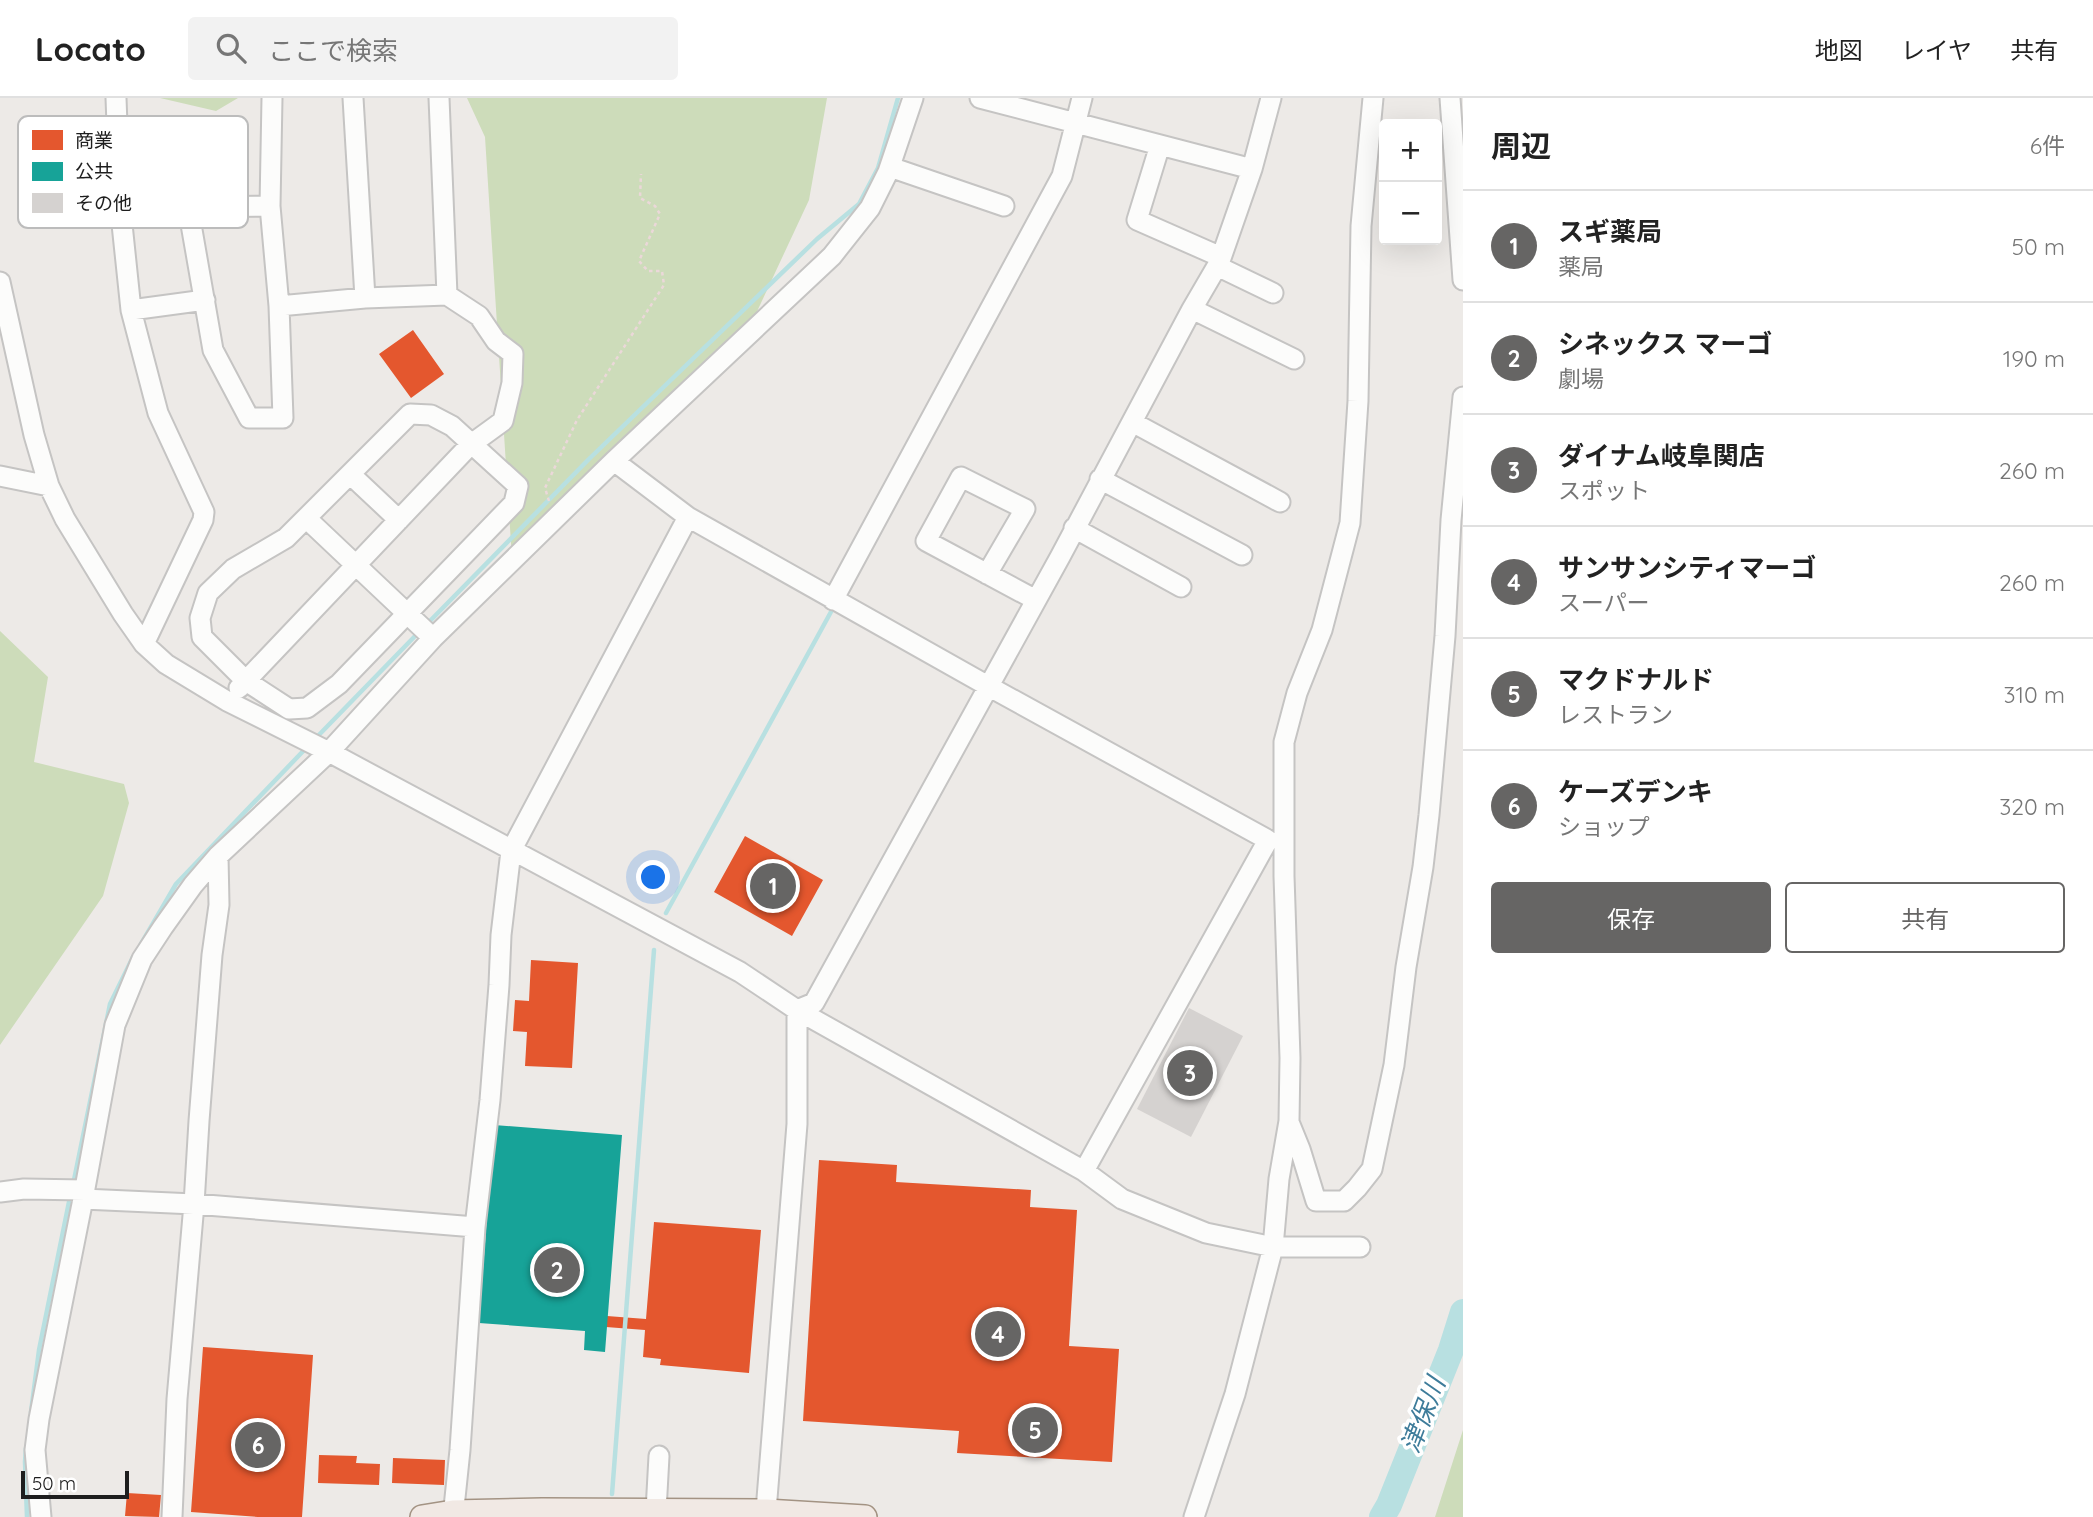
<!DOCTYPE html>
<html lang="ja">
<meta charset="utf-8">
<style>
:root{--surface:#fff;--page:#f2f2f2;--text:#222;--muted:#767676;--line:#e0e0e0;--accent:#666564}
body{margin:0;font-family:Quicksand,"Noto Sans JP",sans-serif;background:var(--page);color:var(--text)}
.controls{position:absolute;right:21px;top:21px;display:grid;overflow:hidden;border-radius:7px;box-shadow:0 7px 28px #0002}
.controls button{width:63px;height:63px;display:grid;place-items:center;padding:0;border:0;border-bottom:2px solid var(--line);background:var(--surface);color:var(--text);font:35px sans-serif}
.scale{position:absolute;left:21px;bottom:18px;width:108px;box-sizing:border-box;padding-left:7px;border:4px solid #1e1e1e;border-top:0;font-size:19px;line-height:24px;white-space:nowrap;color:#1e1e1e;-webkit-text-stroke:5px #fff;paint-order:stroke}
.you{position:absolute;left:654px;top:780px;width:24px;height:24px;margin:-18px;border:5px solid #fff;border-radius:50%;background:#1a73e8;box-shadow:0 0 0 10px #1a73e833}
.badge{display:grid;place-items:center;width:46px;height:46px;border-radius:50%;background:var(--accent);color:#fff;font-size:23px;font-weight:700}
.pin{position:absolute;translate:-50% -50%;border:4px solid #fff;box-shadow:0 2px 7px #0006}
.list{margin:0;padding:0;list-style:none}
h2{display:flex;justify-content:space-between;align-items:center;height:91px;margin:0;padding:0 28px;font-size:30px}
h2 small{font-size:23px;font-weight:400;color:var(--muted)}
.list li{display:grid;grid-template-columns:46px 1fr auto;gap:21px;align-items:center;box-sizing:border-box;height:112px;padding:0 28px;border-top:2px solid var(--line)}
.list b{display:block;font-size:26px;white-space:nowrap}
.list p{margin:0;font-size:23px;white-space:nowrap;color:var(--muted)}
.list em{font-size:23px;font-style:normal;color:var(--muted)}
.actions{display:flex;gap:14px;padding:21px 28px}
.actions a{flex:1;padding:16px 0;border:2px solid var(--accent);border-radius:7px;text-align:center;font-size:24px;color:var(--accent)}
.actions .main{background:var(--accent);color:#fff}
.icon{flex:none;width:38px;height:38px;fill:none;stroke:currentColor;stroke-width:2;stroke-linecap:round;stroke-linejoin:round}
.map{position:relative;flex:none;width:1463px;height:1419px;overflow:hidden}
header{display:flex;align-items:center;gap:42px;box-sizing:border-box;height:98px;padding:0 35px;background:var(--surface);border-bottom:2px solid var(--line)}
header strong{font-size:33px}
nav{display:flex;gap:38px;margin-inline-start:auto;font-size:24px}
.search{width:490px;height:63px;background:var(--page);display:flex;align-items:center;gap:18px;box-sizing:border-box;padding:0 24px;border-radius:7px;color:var(--muted);font-size:26px}
main{display:flex}
aside{flex:1;background:var(--surface)}
.map>svg:first-child{display:block}
</style>
<header>
<strong>Locato</strong>
<div class="search"><svg class="icon" aria-label="search" viewBox="0 0 24 24"><circle cx="10" cy="10" r="6"/><path d="M15 15l6 6"/></svg>ここで検索</div>
<nav><a>地図</a><a>レイヤ</a><a>共有</a></nav>
</header>
<main>
<div class="map">
<svg width="1463" height="1419" viewBox="0 0 1463 1419">
<rect width="100%" height="100%" fill="#edeae7"/>
<!-- forest -->
<path fill="#cddcba" d="M 160,0 L 238,0 L 216,13 Z
M 467,0 L 827,0 L 809,102 L 746,237 L 512,461 L 485,39 Z
M 0,533 L 48,579 L 34,664 L 124,686 L 129,705 L 103,798 L 0,947 Z
M 1463,1332 L 1463,1419 L 1435,1419 Z"/>
<!-- shops -->
<path fill="#e4572e" d="M 413,232 L 444,276 L 411,300 L 379,256 Z
M 745,738 L 823,782 L 792,838 L 714,794 Z
M 531,862 L 578,865 L 572,970 L 525,968 L 527,934 L 513,933 L 515,902 L 529,903 Z
M 819,1062 L 897,1067 L 896,1084 L 1031,1092 L 1030,1109 L 1077,1112 L 1069,1248 L 1119,1251 L 1112,1364 L 957,1355 L 959,1333 L 803,1323 Z
M 654,1124 L 761,1132 L 749,1275 L 660,1267 L 661,1261 L 643,1259 L 645,1232 L 606,1229 L 607,1218 L 646,1221 Z
M 203,1249 L 313,1257 L 302,1419 L 258,1419 L 191,1414 Z
M 319,1357 L 357,1358 L 356,1365 L 380,1366 L 379,1387 L 318,1385 Z
M 393,1360 L 445,1362 L 444,1387 L 392,1385 Z
M 127,1395 L 161,1397 L 159,1419 L 125,1418 Z"/>
<!-- public -->
<path fill="#17a398" d="M 494,1027 L 622,1037 L 605,1254 L 584,1252 L 585,1233 L 479,1225 Z"/>
<g fill="none" stroke-linecap="round" stroke-linejoin="round">
<!-- stream -->
<path stroke="#b8e0e1" stroke-width="4.5" d="M 427,526 L 589,361 L 817,141 L 859,106 L 878,70 L 898,0
M 314,642 L 418,535
M 666,815 L 832,512
M 141,846 L 176,786 L 308,648
M 73,1087 L 110,906 L 133,859
M 31,1314 L 39,1252 L 70,1099
M 26,1350 L 25,1364 L 27,1419
M 612,1396 L 654,852"/>
<!-- river -->
<path stroke="#b8e0e1" stroke-width="26" d="M 1382,1419 L 1389,1407 L 1451,1252 L 1463,1214"/>
</g>
<!-- building -->
<path fill="#d5d2d0" d="M 1189,910 L 1243,938 L 1191,1039 L 1137,1011 Z"/>
<g fill="none" stroke-linecap="round" stroke-linejoin="round">
<!-- minor casing -->
<g stroke="#c5c4c3" stroke-width="23">
<path id="minor" d="M 116,0 L 120,107 L 131,212 L 158,315 L 204,414 L 203,422 L 144,546
M 353,0 L 365,200
M 439,0 L 447,197
M 980,0 L 1252,71
M 1450,0 L 1463,182
M 1160,47 L 1137,122 L 1221,159
M 890,69 L 1004,108
M 270,108 L 188,109 L 213,252 L 249,320 L 283,320 L 279,208 L 270,108 L 272,0
M 1217,168 L 1273,195
M 0,184 L 34,337 L 49,388 L 65,421 L 123,516 L 144,546 L 166,566 L 227,603 L 329,654 L 740,874 L 797,912 L 1084,1073 L 1122,1101 L 1206,1135 L 1273,1149 L 1360,1149
M 1192,211 L 1294,261
M 131,212 L 205,202
M 410,316 L 431,317 L 452,328 L 518,388 L 514,405 L 339,586 L 307,610 L 289,611 L 246,583 L 202,539 L 200,520 L 208,495 L 233,471 L 286,440 Z
M 1132,324 L 1280,404
M 614,363 L 688,419 L 988,588 L 1268,742 L 1084,1073
M 350,376 L 399,422
M 0,378 L 49,388
M 1100,381 L 1242,457
M 306,420 L 433,540
M 1074,430 L 1181,489
M 987,476 L 1025,411 L 961,379 L 926,443 L 1036,502
M 833,502 L 1062,78 L 1082,0
M 239,590 L 470,347 L 503,323 L 512,285 L 513,256 L 496,243 L 479,218 L 447,197 L 365,200 L 279,208
M 797,912 L 814,905 L 1060,459 L 1192,211 L 1220,163 L 1252,71 L 1271,0
M 1289,1024 L 1300,1051 L 1316,1103 L 1344,1103 L 1357,1090 L 1372,1071 L 1394,967 L 1406,869 L 1423,769 L 1429,717 L 1445,538 L 1451,422 L 1463,299
M 0,1094 L 24,1091 L 85,1092
M 83,1101 L 194,1106 L 475,1129
M 656,1413 L 659,1358
M 41,1419 L 35,1352 L 39,1321 L 83,1101 L 115,927 L 142,861 L 163,829 L 193,787 L 218,758 L 329,654 L 433,540 L 614,363 L 832,158 L 870,110 L 888,74 L 913,0
M 172,1419 L 177,1301 L 194,1106 L 199,1023 L 212,857 L 219,807 L 218,758
M 453,1419 L 460,1352 L 475,1129 L 490,1002 L 499,887 L 501,837 L 511,753 L 688,419
M 768,1419 L 766,1413 L 797,1026 L 797,912
M 1194,1419 L 1235,1296 L 1273,1149 L 1279,1081 L 1289,1023 L 1290,960 L 1284,778 L 1284,644 L 1297,595 L 1322,532 L 1350,425 L 1358,303 L 1361,128 L 1373,0"/>
</g>
<!-- major casing -->
<g stroke="#a39383" stroke-width="26">
<path id="major" d="M 422,1419 L 453,1414 L 542,1412 L 766,1413 L 865,1419"/>
</g>
<!-- path -->
<path stroke="#ebd8d9" stroke-width="2.5" stroke-dasharray="3.5 3.5" stroke-linecap="butt" d="M 549,403 L 545,390 L 577,322 L 664,187 L 662,173 L 648,173 L 639,163 L 660,116 L 655,108 L 640,100 L 641,76"/>
<!-- minor -->
<use href="#minor" stroke="#fcfcfb" stroke-width="19"/>
<!-- major -->
<use href="#major" stroke="#f1e9e4" stroke-width="23"/>
</g>
<g text-anchor="middle" stroke-width="7" stroke-linejoin="round" paint-order="stroke">
<!-- water labels -->
<g font-size="26" font-style="italic" fill="#3e7c9a" stroke="#fff">
<text transform="translate(1423 1317) rotate(-69)" y="9">津保川</text>
</g>
</g>
<!-- legend -->
<rect x="18" y="18" width="230" height="112" rx="10" fill="#fff" stroke="#bcbcbc" stroke-width="2"/>
<rect x="32" y="32" width="31" height="20" fill="#e4572e"/>
<rect x="32" y="64" width="31" height="19" fill="#17a398"/>
<rect x="32" y="95" width="31" height="20" fill="#d5d2d0"/>
<g font-size="19" fill="#1e1e1e">
<text x="75" y="49">商業</text>
<text x="75" y="80">公共</text>
<text x="75" y="112">その他</text>
</g>
</svg>
<div class="controls">
<button>+</button>
<button>−</button>
</div>
<div class="scale">50 m</div>
<div class="you"></div>
<div class="pin badge" style="left:773px;top:788px">1</div>
<div class="pin badge" style="left:557px;top:1172px">2</div>
<div class="pin badge" style="left:1190px;top:975px">3</div>
<div class="pin badge" style="left:998px;top:1236px">4</div>
<div class="pin badge" style="left:1035px;top:1332px">5</div>
<div class="pin badge" style="left:258px;top:1347px">6</div>
</div>
<aside>
<h2>周辺<small>6件</small></h2>
<ul class="list">
<li><span class="badge">1</span><div><b>スギ薬局</b><p>薬局</p></div><em>50 m</em></li>
<li><span class="badge">2</span><div><b>シネックス マーゴ</b><p>劇場</p></div><em>190 m</em></li>
<li><span class="badge">3</span><div><b>ダイナム岐阜関店</b><p>スポット</p></div><em>260 m</em></li>
<li><span class="badge">4</span><div><b>サンサンシティマーゴ</b><p>スーパー</p></div><em>260 m</em></li>
<li><span class="badge">5</span><div><b>マクドナルド</b><p>レストラン</p></div><em>310 m</em></li>
<li><span class="badge">6</span><div><b>ケーズデンキ</b><p>ショップ</p></div><em>320 m</em></li>
</ul>
<div class="actions"><a class="main">保存</a><a>共有</a></div>
</aside>
</main>
